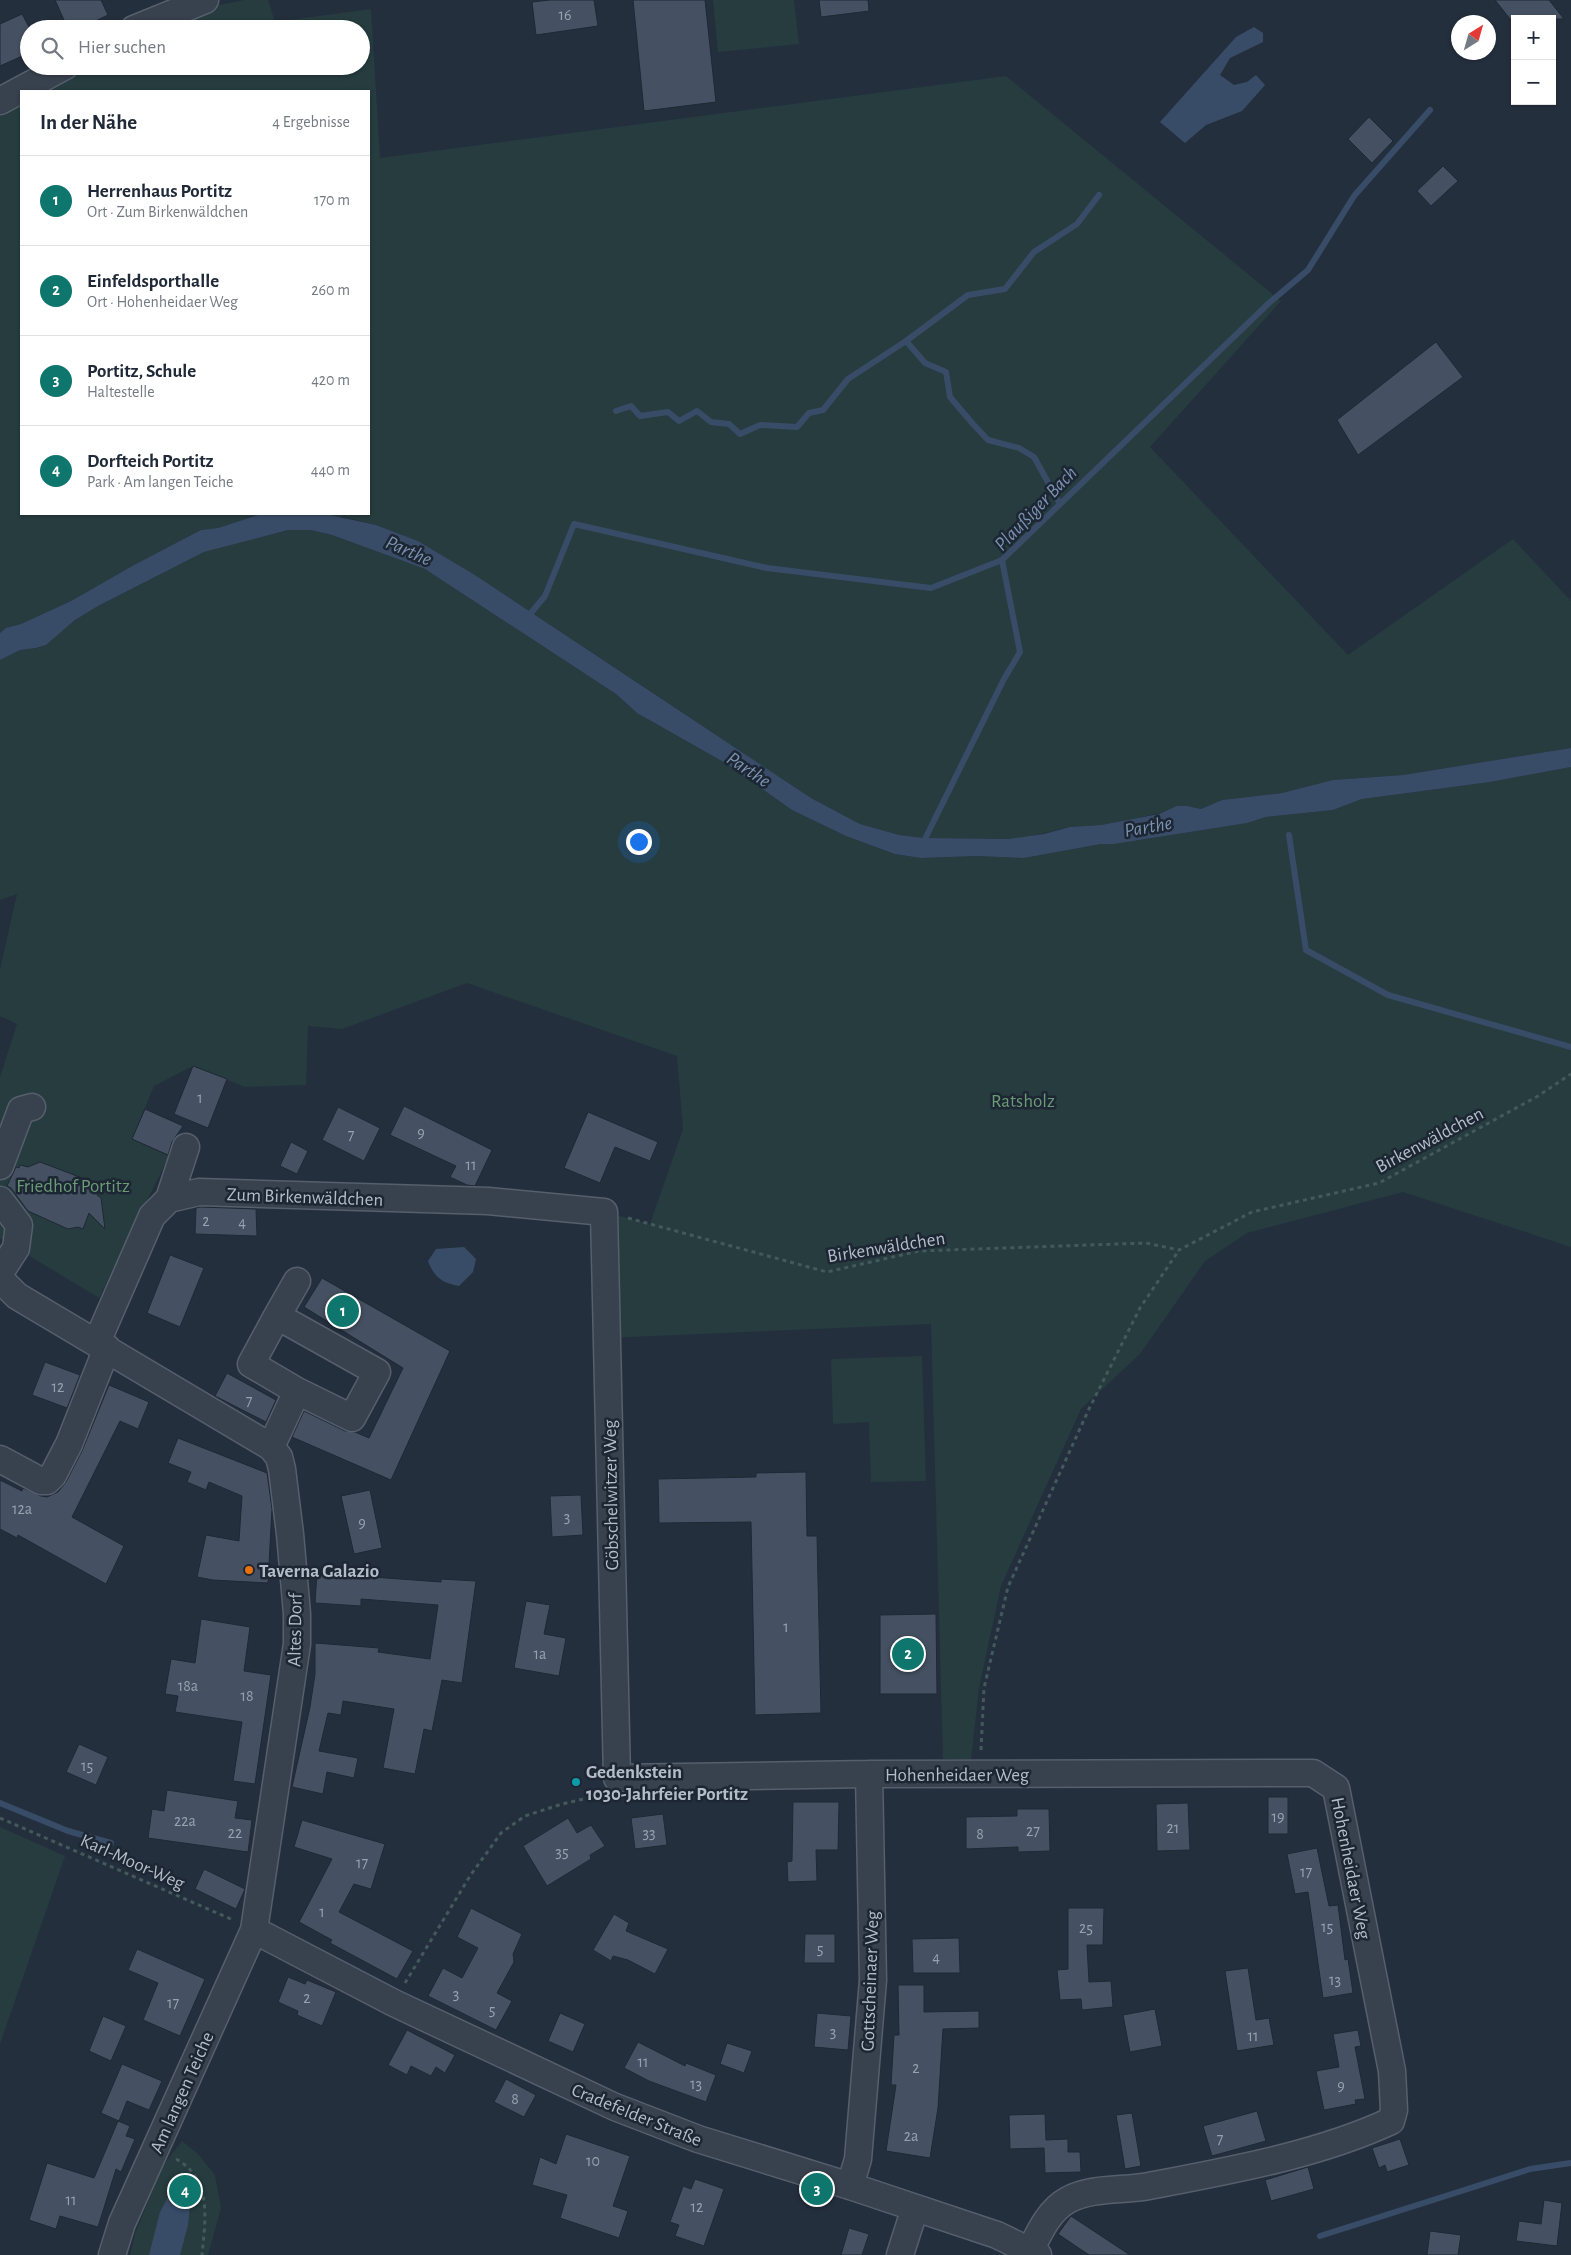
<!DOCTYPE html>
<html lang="de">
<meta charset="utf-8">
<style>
:root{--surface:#fff;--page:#f2f2f3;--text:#1f2937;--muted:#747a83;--line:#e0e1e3;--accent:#0f766e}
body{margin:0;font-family:"Alegreya Sans",sans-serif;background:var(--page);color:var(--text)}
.controls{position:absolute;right:15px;top:15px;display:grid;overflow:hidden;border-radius:0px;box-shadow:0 1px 4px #0004}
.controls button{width:45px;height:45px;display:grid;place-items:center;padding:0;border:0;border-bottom:1px solid var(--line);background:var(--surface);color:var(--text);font:25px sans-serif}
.compass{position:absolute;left:1451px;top:15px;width:45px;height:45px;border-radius:50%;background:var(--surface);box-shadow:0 1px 4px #0004;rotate:37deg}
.you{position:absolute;left:638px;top:841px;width:18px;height:18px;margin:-12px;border:4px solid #fff;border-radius:50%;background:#1a73e8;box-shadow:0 0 0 8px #1a73e833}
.badge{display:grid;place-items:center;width:32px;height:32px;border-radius:50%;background:var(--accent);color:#fff;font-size:16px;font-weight:700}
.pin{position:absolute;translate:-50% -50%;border:2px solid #fff;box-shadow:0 1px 5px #0006}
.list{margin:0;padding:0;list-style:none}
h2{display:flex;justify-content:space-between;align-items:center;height:65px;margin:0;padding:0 20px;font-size:21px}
h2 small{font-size:16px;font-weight:400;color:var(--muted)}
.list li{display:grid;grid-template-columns:32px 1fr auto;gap:15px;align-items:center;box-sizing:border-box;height:90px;padding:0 20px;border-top:1px solid var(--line)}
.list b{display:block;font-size:19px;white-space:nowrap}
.list p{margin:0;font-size:16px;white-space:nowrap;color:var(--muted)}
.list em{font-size:16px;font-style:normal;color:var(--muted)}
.icon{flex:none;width:28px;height:28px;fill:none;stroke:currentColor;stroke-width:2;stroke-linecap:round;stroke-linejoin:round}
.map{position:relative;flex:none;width:1571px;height:2255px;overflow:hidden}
.search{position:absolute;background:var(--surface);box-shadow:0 1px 4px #0004;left:20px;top:20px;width:350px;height:55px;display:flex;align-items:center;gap:12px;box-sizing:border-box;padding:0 18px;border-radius:28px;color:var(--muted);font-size:19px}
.panel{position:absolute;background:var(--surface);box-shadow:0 1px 4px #0004;left:20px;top:90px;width:350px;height:425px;border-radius:0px}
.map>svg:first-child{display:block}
</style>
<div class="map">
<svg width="1571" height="2255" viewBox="0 0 1571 2255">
<rect width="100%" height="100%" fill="#242f3e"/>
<!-- green -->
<path fill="#263c3f" d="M 244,0 L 268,0 L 275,22 L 371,9 L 380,158 L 1006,76 L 1281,301 L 1150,447 L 1348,655 L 1513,539 L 1571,601 L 1571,748 L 1403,775 L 1333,780 L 1282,793 L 1222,800 L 1201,809 L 1187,806 L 1138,818 L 1101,825 L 1070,827 L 1028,837 L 1008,839 L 924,838 L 899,835 L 860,824 L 811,798 L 475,575 L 418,541 L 376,525 L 343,517 L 315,514 L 369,514 L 369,91 L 37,91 L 81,66 L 361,66 L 361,29 L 150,29 L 200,9 Z
M 713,0 L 794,0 L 799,44 L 718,52 Z
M 21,101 L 21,514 L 264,514 L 218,528 L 201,530 L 134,565 L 71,601 L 21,624 L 6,628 L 0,633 L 0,113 Z
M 288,530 L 311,530 L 332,535 L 425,569 L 616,694 L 631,708 L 649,720 L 727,764 L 792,810 L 846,836 L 895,854 L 921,858 L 976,856 L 1024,858 L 1101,844 L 1114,844 L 1247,823 L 1266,817 L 1333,810 L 1362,799 L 1490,782 L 1571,767 L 1571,1247 L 1403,1192 L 1247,1233 L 1205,1261 L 1140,1354 L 1081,1409 L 1001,1586 L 979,1688 L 971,1760 L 943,1759 L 931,1324 L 607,1338 L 604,1212 L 650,1224 L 683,1129 L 677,1056 L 467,983 L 342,1029 L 308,1026 L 306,1085 L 245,1087 L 193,1066 L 154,1086 L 132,1139 L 169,1156 L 99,1298 L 0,1238 L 0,1077 L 17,1024 L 0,1016 L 0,969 L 17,894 L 0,900 L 0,660 L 20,650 L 37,648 L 46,645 L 75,620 L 98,606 L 204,552 Z
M 922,1356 L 926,1481 L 871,1482 L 869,1422 L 833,1424 L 831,1359 Z
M 0,1827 L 65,1856 L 0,2044 Z
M 182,2141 L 198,2154 L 215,2175 L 221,2208 L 208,2255 L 130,2255 L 135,2234 L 162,2167 Z"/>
<!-- water -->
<path fill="#394c67" d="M 1254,27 L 1263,33 L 1263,42 L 1230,58 L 1220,75 L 1234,85 L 1247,82 L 1256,75 L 1265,85 L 1242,111 L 1206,125 L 1185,143 L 1160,122 L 1236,37 Z
M 261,514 L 330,515 L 376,525 L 418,541 L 475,575 L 811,798 L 860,824 L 899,835 L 924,838 L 1008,839 L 1044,834 L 1070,827 L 1101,825 L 1138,818 L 1159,814 L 1177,806 L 1187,806 L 1201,809 L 1222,800 L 1282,793 L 1333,780 L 1403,775 L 1571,748 L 1571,767 L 1490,782 L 1362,799 L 1333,810 L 1266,817 L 1247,823 L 1114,844 L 1101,844 L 1024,858 L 976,856 L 921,858 L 895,854 L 846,836 L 792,810 L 727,764 L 637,713 L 616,694 L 425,569 L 332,535 L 311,530 L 288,530 L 204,552 L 98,606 L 75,620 L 46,645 L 36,648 L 20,650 L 0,660 L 0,633 L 6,628 L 21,624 L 71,601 L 134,565 L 201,530 L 218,528 Z
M 464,1247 L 476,1259 L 473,1272 L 459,1286 C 442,1283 434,1277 428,1261 L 436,1249 Z
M 168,2197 L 183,2197 L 190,2205 L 188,2225 L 180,2255 L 149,2255 L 160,2212 Z"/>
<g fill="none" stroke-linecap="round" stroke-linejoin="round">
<!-- stream -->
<path stroke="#394c67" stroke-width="6" d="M 616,411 L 631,406 L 640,416 L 668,412 L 679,421 L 697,411 L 711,422 L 729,424 L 740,434 L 760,425 L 797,427 L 809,413 L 823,410 L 848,379 L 906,341
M 1060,504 L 1034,457 L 1019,448 L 988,440 L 973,424 L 950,397 L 946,372 L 925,363 L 906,341 L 968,295 L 1005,289 L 1034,252 L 1077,224 L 1099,195
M 526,619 L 545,596 L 574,524 L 767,568 L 931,588 L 1002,560
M 1289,835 L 1306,950 L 1388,995 L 1571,1047
M 922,845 L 1004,679 L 1020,652 L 1002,560 L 1269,303 L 1308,270 L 1354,196 L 1430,110
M 0,1803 L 68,1831 L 111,1843
M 1320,2236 L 1530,2169 L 1571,2163"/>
</g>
<!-- building -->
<path fill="#455162" stroke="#1f2835" d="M 55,0 L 101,0 L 108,15 L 79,29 L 68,29 Z
M 550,0 L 594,0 L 598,26 L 536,35 L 532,2 Z
M 633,0 L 705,0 L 716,102 L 644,111 Z
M 819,0 L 868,0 L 869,11 L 821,17 Z
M 1495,0 L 1549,0 L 1564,19 L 1510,19 Z
M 22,14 L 29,27 L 29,53 L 0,66 L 0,24 Z
M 1369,117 L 1393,141 L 1372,163 L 1348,139 Z
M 1443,166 L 1458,181 L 1431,206 L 1417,191 Z
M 1436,342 L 1463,377 L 1358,455 L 1337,420 Z
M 193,1066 L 227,1079 L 208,1128 L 174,1114 Z
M 404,1106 L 492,1150 L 475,1186 L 467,1185 L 450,1177 L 456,1166 L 390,1135 Z
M 338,1107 L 380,1128 L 364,1161 L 322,1140 Z
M 145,1109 L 183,1126 L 172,1142 L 168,1155 L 132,1139 Z
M 588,1112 L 658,1142 L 650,1161 L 615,1147 L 600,1183 L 564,1168 Z
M 291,1142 L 308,1151 L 297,1174 L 280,1166 Z
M 40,1162 L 90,1181 L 94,1188 L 99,1190 L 97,1195 L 101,1198 L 105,1229 L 89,1213 L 83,1229 L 78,1227 L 68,1229 L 28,1211 L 11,1188 L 7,1186 L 16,1167 L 19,1168 L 20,1165 L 28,1167 Z
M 200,1207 L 256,1209 L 257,1236 L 195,1234 L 196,1208 Z
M 170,1255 L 204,1268 L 180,1327 L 147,1313 Z
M 322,1278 L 450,1351 L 391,1480 L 292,1437 L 304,1411 L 345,1431 L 355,1432 L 369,1438 L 403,1368 L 304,1307 Z
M 45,1362 L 80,1375 L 67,1408 L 32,1395 Z
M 227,1373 L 276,1400 L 266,1422 L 215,1396 Z
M 109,1385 L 149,1402 L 138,1429 L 120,1421 L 72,1517 L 124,1546 L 106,1584 L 18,1535 L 17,1538 L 0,1529 L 0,1480 L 22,1491 L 23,1488 L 41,1496 L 47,1497 L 58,1492 L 66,1482 L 82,1451 Z
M 178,1438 L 267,1473 L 272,1509 L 268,1583 L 213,1580 L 197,1577 L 206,1535 L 239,1541 L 242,1496 L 209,1482 L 206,1490 L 187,1482 L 191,1472 L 168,1463 Z
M 806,1472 L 807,1536 L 817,1536 L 821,1713 L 755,1715 L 751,1522 L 659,1523 L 658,1479 L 756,1477 L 756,1473 Z
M 370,1490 L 382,1548 L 354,1554 L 341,1496 Z
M 581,1495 L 583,1535 L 552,1537 L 550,1496 Z
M 317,1573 L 441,1582 L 441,1579 L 476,1581 L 462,1683 L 442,1680 L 432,1731 L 424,1729 L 415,1774 L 383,1768 L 394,1709 L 343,1701 L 341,1715 L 328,1713 L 319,1751 L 358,1758 L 354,1778 L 327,1772 L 323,1794 L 292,1787 L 310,1707 L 315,1674 L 315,1643 L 379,1648 L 378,1652 L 430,1659 L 438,1605 L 361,1599 L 361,1606 L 315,1603 Z
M 526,1601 L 550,1605 L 544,1634 L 566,1638 L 559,1676 L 514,1668 Z
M 936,1614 L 937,1694 L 880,1694 L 880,1615 Z
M 201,1619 L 250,1627 L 244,1671 L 271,1675 L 255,1784 L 233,1781 L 242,1722 L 175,1712 L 178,1696 L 165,1694 L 171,1659 L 195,1663 Z
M 79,1744 L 108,1757 L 96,1785 L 66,1772 Z
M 167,1790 L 238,1801 L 235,1818 L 252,1820 L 248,1852 L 148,1838 L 152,1809 L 164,1811 Z
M 1268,1797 L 1288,1797 L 1288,1834 L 1268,1834 Z
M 793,1802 L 839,1802 L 838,1850 L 816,1850 L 817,1881 L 788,1882 L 787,1862 L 792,1861 Z
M 1188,1803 L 1190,1850 L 1157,1851 L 1156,1804 Z
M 1017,1809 L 1049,1809 L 1050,1851 L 1018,1852 L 1018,1847 L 966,1849 L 966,1817 L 1017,1816 Z
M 663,1814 L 667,1845 L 635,1849 L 631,1818 Z
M 568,1818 L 577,1833 L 591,1825 L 605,1846 L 590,1855 L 591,1859 L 547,1886 L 523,1846 Z
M 302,1820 L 385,1844 L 371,1889 L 354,1884 L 339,1912 L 413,1951 L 397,1979 L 330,1943 L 332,1940 L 299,1922 L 332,1859 L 294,1847 Z
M 1317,1848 L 1329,1906 L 1338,1905 L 1345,1960 L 1348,1959 L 1353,1993 L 1323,1998 L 1308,1892 L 1295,1894 L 1287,1854 Z
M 204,1869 L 245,1889 L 236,1909 L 195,1889 Z
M 471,1908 L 522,1934 L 513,1954 L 514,1962 L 497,1993 L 512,2001 L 496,2030 L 428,1996 L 443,1968 L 462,1978 L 478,1948 L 457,1937 Z
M 1068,1908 L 1104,1908 L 1103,1945 L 1087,1945 L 1089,1982 L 1111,1981 L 1113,2007 L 1082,2010 L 1081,1999 L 1060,2000 L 1057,1970 L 1068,1969 Z
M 614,1914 L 629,1923 L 626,1931 L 668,1949 L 655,1974 L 628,1960 L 613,1956 L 611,1961 L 593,1950 Z
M 805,1934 L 835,1934 L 835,1963 L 804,1963 Z
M 959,1938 L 960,1973 L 913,1973 L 912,1939 Z
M 137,1949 L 205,1979 L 180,2036 L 143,2020 L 158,1983 L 128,1970 Z
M 1248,1968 L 1256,2020 L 1269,2018 L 1274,2045 L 1237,2051 L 1225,1971 Z
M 288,1977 L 305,1984 L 307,1980 L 336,1992 L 322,2026 L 297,2015 L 298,2011 L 278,2002 Z
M 898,1985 L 924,1985 L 924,2012 L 979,2011 L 979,2028 L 943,2029 L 938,2108 L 930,2158 L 886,2151 L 896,2085 L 891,2085 L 894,2035 L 899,2035 Z
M 1155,2009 L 1162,2046 L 1130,2052 L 1123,2015 Z
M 560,2013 L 585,2024 L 573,2052 L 548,2041 Z
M 817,2013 L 851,2016 L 848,2050 L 814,2047 Z
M 103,2016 L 126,2026 L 111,2061 L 89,2051 Z
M 407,2030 L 455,2055 L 445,2073 L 436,2067 L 431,2076 L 411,2066 L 407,2075 L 388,2065 Z
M 1358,2030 L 1361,2046 L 1355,2047 L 1365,2099 L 1355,2100 L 1356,2104 L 1324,2110 L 1316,2071 L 1339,2067 L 1333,2034 Z
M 638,2042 L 685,2066 L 686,2063 L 716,2075 L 706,2102 L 649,2081 L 624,2068 Z
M 727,2043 L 752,2051 L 744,2073 L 720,2064 Z
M 122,2064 L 162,2081 L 149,2110 L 127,2101 L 119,2121 L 101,2113 Z
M 506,2079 L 536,2095 L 524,2117 L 494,2102 Z
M 1257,2111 L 1266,2141 L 1212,2156 L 1203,2126 Z
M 1132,2113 L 1141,2166 L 1125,2169 L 1116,2115 Z
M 1045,2114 L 1046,2140 L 1068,2139 L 1068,2152 L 1080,2152 L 1081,2172 L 1045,2173 L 1044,2148 L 1010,2149 L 1009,2115 Z
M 118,2121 L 130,2126 L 126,2136 L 135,2139 L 121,2172 L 116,2169 L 98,2227 L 60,2216 L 56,2229 L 29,2220 L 47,2163 L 94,2178 Z
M 566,2134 L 630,2156 L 613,2206 L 628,2211 L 619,2238 L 560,2218 L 567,2195 L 532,2185 L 540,2157 L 556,2164 Z
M 1400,2139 L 1409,2165 L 1387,2172 L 1385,2165 L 1379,2168 L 1372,2148 Z
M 1308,2167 L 1314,2189 L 1271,2201 L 1265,2180 Z
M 695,2179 L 724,2189 L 704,2246 L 675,2236 L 679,2225 L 670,2222 L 683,2186 L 691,2189 Z
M 1544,2200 L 1562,2203 L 1557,2246 L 1516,2241 L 1519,2221 L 1541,2224 Z
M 1071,2216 L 1130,2255 L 1089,2255 L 1058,2234 Z
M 849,2228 L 869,2234 L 862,2255 L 841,2255 Z
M 1430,2231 L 1461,2235 L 1458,2255 L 1427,2255 Z"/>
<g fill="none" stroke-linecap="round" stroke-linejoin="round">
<!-- minor casing -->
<g stroke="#565f6c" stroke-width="29">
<path id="minor" d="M 134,29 L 205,0
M 0,101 L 65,66
M 0,1166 L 21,1110 L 32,1107
M 169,1199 L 186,1147
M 0,1200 L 19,1225 L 16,1248 L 0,1273
M 0,1279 L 17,1296 L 271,1447 L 279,1457 L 282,1469 L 290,1534 L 297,1614 L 297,1644 L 254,1930 L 122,2223 L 112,2255
M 277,1316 L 251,1364 L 297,1391
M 97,1342 L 152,1216 L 169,1199 L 199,1192 L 488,1201 L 604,1212 L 617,1778 L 869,1774 L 1313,1773 L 1336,1788 L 1392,2071 L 1394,2110 L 1391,2121 C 1318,2155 1228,2171 1149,2186 C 1124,2191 1091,2187 1068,2200 C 1049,2210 1039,2233 1030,2251
M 271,1447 L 297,1391 L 352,1418 L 377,1372 L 277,1316 L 297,1281
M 0,1459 L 41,1481 L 47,1481 L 53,1475 L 69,1444 L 107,1348
M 254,1930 L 394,2003 L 615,2107 L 698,2139 L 850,2186 L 997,2235 L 1038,2255
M 850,2186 L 858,2159 L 873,1980 L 869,1774
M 900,2255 L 915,2208"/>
</g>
<!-- path -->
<path stroke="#44595c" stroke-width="3" stroke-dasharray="4 4" stroke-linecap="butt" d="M 628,1218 L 827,1272 L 919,1251 L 1146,1243 L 1179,1250 L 1252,1212 L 1379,1183 L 1538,1096 L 1571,1074
M 981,1750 L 984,1688 L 1008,1587 L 1088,1411 L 1140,1308 L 1179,1250
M 0,1818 L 233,1920
M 405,1983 L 470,1876 L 501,1833 L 525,1816 L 562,1804 L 601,1795
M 176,2159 C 213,2179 205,2221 202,2255"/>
<!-- minor -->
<use href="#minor" stroke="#38414e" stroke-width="26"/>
</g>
<!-- markers -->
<circle fill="#e8710a" stroke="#1d2633" stroke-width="2" cx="249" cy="1570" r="5"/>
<circle fill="#0f9aa8" stroke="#1d2633" stroke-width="2" cx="576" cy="1782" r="5"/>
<g text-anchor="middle" stroke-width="5" stroke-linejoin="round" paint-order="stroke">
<!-- number labels -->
<g font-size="16" fill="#98a1af">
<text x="565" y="20">16</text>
<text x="200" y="1103">1</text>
<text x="421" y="1138">9</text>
<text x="351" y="1140">7</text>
<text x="471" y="1170">11</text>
<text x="206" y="1226">2</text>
<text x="242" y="1227">4</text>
<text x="58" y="1392">12</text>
<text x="249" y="1406">7</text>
<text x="22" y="1514">12a</text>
<text x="567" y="1522">3</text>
<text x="362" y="1528">9</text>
<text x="786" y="1632">1</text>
<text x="540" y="1659">1a</text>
<text x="188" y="1691">18a</text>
<text x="247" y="1701">18</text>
<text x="87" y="1771">15</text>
<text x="1278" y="1822">19</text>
<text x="185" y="1826">22a</text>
<text x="1173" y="1833">21</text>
<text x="1033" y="1836">27</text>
<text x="235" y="1838">22</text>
<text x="649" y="1838">33</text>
<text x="980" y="1839">8</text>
<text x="562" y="1857">35</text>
<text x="362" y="1868">17</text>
<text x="1306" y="1877">17</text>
<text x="322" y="1917">1</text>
<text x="1327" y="1932">15</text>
<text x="1086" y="1933">25</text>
<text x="820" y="1954">5</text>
<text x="936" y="1962">4</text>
<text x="1335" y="1985">13</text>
<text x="456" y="1999">3</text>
<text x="307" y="2003">2</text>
<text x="173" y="2008">17</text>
<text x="492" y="2015">5</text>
<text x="833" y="2037">3</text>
<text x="1253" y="2041">11</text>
<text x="643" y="2067">11</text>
<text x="916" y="2073">2</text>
<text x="696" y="2089">13</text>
<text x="1341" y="2091">9</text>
<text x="515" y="2104">8</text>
<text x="911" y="2141">2a</text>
<text x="1220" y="2144">7</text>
<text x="593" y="2166">10</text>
<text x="71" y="2205">11</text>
<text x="697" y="2212">12</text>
</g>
<!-- park labels -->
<g font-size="19" fill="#6b9a76" stroke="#1d2633">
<text x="1023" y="1107">Ratsholz</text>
<text x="73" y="1192">Friedhof Portitz</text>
</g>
<!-- street labels -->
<g font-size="19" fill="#b4bcc9" stroke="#1d2633">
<text transform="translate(1429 1139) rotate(-28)" y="7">Birkenwäldchen</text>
<text transform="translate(305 1196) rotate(2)" y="7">Zum Birkenwäldchen</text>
<text transform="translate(886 1246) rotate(-9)" y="7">Birkenwäldchen</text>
<text transform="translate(610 1495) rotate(-91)" y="7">Göbschelwitzer Weg</text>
<text transform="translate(294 1630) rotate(-89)" y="7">Altes Dorf</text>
<text x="957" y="1781">Hohenheidaer Weg</text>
<text transform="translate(133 1861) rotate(24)" y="7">Karl-Moor-Weg</text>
<text transform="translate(1352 1868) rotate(79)" y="7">Hohenheidaer Weg</text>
<text transform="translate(869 1981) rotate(-88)" y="7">Gottscheinaer Weg</text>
<text transform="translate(181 2092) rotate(-66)" y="7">Am langen Teiche</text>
<text transform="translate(637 2114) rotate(22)" y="7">Cradefelder Straße</text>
</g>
<!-- poi labels -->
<g font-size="19" font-weight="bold" fill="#b4bcc9" stroke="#1d2633" text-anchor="start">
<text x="259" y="1577">Taverna Galazio</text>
<text x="586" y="1778">Gedenkstein<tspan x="586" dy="22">1030-Jahrfeier Portitz</tspan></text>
</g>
<!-- water labels -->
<g font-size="20" font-style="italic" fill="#7c92b1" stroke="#1d2633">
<text transform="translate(1035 508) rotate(-46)" y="7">Plaußiger Bach</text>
<text transform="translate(409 550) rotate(24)" y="7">Parthe</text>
<text transform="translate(749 769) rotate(34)" y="7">Parthe</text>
<text transform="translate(1148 826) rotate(-10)" y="7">Parthe</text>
</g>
</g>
</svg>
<div class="controls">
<button>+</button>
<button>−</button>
</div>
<svg class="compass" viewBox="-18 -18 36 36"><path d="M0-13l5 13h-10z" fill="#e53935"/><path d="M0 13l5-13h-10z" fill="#747a83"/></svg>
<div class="you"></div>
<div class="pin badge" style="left:343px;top:1311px">1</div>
<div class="pin badge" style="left:908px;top:1654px">2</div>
<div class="pin badge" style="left:817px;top:2189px">3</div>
<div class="pin badge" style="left:185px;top:2191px">4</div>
<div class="search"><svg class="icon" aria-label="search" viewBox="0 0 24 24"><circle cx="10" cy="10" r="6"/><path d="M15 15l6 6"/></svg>Hier suchen</div>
<section class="panel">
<h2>In der Nähe<small>4 Ergebnisse</small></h2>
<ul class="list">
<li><span class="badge">1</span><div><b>Herrenhaus Portitz</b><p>Ort · Zum Birkenwäldchen</p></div><em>170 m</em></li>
<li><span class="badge">2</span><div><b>Einfeldsporthalle</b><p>Ort · Hohenheidaer Weg</p></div><em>260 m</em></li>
<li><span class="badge">3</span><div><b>Portitz, Schule</b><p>Haltestelle</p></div><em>420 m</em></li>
<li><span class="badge">4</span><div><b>Dorfteich Portitz</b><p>Park · Am langen Teiche</p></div><em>440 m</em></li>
</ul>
</section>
</div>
